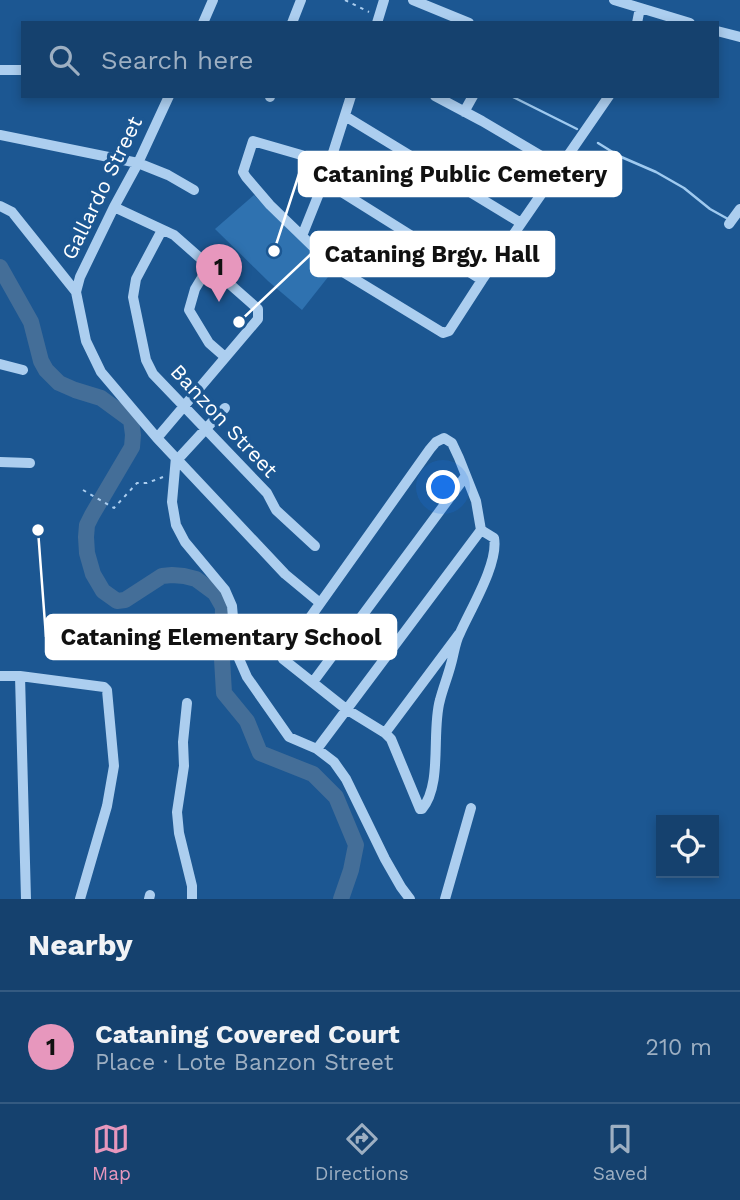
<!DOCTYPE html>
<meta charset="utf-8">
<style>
:root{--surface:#15416e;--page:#224c76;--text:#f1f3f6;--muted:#9dafc2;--line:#345a81;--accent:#e797bd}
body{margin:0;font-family:"Work Sans",sans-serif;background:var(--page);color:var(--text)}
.controls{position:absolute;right:21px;bottom:21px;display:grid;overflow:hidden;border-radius:0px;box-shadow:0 4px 10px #0003}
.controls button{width:63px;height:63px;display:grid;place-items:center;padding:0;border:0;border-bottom:2px solid var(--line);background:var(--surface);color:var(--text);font:35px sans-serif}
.you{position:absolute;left:444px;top:488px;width:24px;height:24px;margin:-18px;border:5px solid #fff;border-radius:50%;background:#1a73e8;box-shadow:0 0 0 10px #1a73e833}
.badge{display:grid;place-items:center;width:46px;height:46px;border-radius:50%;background:var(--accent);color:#111;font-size:23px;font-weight:700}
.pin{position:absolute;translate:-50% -58px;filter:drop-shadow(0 2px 4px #0008)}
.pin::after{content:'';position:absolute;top:37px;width:24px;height:21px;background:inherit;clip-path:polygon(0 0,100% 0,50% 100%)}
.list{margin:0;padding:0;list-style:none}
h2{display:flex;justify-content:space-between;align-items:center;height:91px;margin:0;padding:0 28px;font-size:30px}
h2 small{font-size:23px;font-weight:400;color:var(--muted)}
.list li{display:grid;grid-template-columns:46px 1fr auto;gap:21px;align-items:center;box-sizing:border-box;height:112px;padding:0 28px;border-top:2px solid var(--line)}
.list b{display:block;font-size:26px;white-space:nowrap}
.list p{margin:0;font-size:23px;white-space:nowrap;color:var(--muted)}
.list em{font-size:23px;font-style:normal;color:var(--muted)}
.icon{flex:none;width:38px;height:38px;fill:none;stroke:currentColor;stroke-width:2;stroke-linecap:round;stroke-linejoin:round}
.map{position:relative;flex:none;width:740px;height:899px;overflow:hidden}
.search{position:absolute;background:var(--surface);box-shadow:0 4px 10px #0003;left:21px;right:21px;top:21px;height:77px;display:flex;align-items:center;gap:18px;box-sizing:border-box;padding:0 24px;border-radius:0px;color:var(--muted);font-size:26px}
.sheet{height:203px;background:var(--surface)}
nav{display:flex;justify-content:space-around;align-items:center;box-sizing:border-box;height:98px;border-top:2px solid var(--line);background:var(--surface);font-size:19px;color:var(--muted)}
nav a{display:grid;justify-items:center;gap:4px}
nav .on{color:var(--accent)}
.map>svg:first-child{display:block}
</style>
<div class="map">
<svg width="740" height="899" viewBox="0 0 740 899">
<rect width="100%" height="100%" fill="#1c5792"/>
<!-- green -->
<path fill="#2f72b0" d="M 254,195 L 332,272 L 302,310 L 268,281 L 215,229 Z"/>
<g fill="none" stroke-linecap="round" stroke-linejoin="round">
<!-- stream -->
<path stroke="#9fcaf0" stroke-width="2.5" d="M 511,96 L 577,129
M 598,143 L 619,156 L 656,172 L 684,188 L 710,209 L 728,219"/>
<!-- river -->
<path stroke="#446e98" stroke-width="16" d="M 0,267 L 31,322 L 41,361 L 46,370 L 59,383 L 75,390 L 101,398 L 131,420 L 133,435 L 132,447 L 92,515 L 87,525 L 86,537 L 87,553 L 93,574 L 103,591 L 117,601 L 125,600 L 162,576 L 172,575 L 184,576 L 196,579 L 215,593 L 223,607 L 222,659 L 224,693 L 247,721 L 260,753 L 313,774 L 336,797 L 356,845 L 351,870 L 341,899"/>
<!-- path -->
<path stroke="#acceef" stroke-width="2" stroke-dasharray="3.5 5" stroke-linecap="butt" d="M 345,0 L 369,12
M 83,490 L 114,508 L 137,483 L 147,483 L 163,477"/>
<!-- minor -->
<path stroke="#acceef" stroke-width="10" d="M 413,0 L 469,23
M 614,0 L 690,23
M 203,23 L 213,0
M 292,23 L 301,0
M 377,23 L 384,0
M 637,23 L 640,8
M 717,31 L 740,37
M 0,70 L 23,70
M 169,96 L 138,163 L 114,207 L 80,277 L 76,292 L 86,341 L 101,372 L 157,438 L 285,574 L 320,603
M 435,96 L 482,121 L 560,167
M 270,97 L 270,96
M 464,112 L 473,96
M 345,116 L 521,223
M 0,135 L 138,163 L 168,175 L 194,190
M 329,163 L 253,141 L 243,172 L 246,177 L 270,205 L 333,266 L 443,333 L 449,331 L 482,280 L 609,96
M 324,181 L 482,280
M 0,206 L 12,212 L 76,292
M 114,207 L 174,235 L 258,309 L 258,319 L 157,438
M 729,224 L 740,209
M 162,230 L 136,279 L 133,297 L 146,360 L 153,374 L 267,493 L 276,510 L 315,546
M 302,236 L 324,181 L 351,96
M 209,266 L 195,289 L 189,310 L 209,343 L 225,357
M 0,364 L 23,370
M 176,457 L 172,502 L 176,525 L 185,542 L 225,590 L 232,606 L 236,652 L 247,677 L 289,737 L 317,749 L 334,762 L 346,779 L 385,859 L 401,887 L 410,899
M 178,459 L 225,408
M 0,462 L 30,463
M 0,676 L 20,676 L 104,687 L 107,690 L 114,766 L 107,806 L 80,899
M 20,676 L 26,899
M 313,682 L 465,477
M 187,703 L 183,742 L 184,766 L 177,812 L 179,833 L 192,886 L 192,899
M 385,733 L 391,739 L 420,809 L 422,809 C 443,784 431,731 440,700 C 443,688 448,676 451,664 C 454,654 455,642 460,633 C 470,610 499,563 494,538 L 481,530
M 317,749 L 481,530 L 476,501 L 459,458 L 452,443 L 444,438 L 436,442 L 430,449 L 282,657 L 283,659 L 346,709 L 385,733 L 459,634
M 149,899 L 150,895
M 445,899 L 471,808"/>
</g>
<g text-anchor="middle" stroke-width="7" stroke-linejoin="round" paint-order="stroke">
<!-- street labels -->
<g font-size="21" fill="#fff" stroke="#1c5792">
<text transform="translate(102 188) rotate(-64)" y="7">Gallardo Street</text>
<text transform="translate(224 421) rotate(47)" y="7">Banzon Street</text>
</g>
</g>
<!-- callouts -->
<path fill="none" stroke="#fff" stroke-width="2.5" d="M274 251L299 174M239 322L311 254M38 530L46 637"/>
<g fill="#fff" stroke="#1c5792" stroke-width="2.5">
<circle cx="274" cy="251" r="7"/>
<circle cx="239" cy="322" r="7"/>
<circle cx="38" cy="530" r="7"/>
</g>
<g fill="#fff" stroke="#fff" stroke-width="2.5">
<rect x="299" y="152" width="322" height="44" rx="7"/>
<rect x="311" y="232" width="243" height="44" rx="7"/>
<rect x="46" y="615" width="350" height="44" rx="7"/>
</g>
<g font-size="23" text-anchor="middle" font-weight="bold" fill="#111">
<text x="460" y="182">Cataning Public Cemetery</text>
<text x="432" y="262">Cataning Brgy. Hall</text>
<text x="221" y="645">Cataning Elementary School</text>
</g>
</svg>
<div class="controls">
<button><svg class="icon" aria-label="locate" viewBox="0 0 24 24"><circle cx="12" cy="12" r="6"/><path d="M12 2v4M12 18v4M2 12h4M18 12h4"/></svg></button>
</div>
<div class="you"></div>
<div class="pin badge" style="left:219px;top:302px">1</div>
<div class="search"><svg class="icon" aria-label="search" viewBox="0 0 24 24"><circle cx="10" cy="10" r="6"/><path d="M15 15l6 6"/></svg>Search here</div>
</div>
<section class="sheet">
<h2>Nearby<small></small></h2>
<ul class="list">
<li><span class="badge">1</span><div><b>Cataning Covered Court</b><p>Place · Lote Banzon Street</p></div><em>210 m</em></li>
</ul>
</section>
<nav>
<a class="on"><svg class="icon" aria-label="map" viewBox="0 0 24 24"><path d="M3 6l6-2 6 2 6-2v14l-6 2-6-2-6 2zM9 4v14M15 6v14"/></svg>Map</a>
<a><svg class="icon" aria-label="directions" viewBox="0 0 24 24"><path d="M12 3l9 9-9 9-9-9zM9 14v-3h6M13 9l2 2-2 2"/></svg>Directions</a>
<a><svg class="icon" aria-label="saved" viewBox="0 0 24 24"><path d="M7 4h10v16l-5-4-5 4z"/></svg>Saved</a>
</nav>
